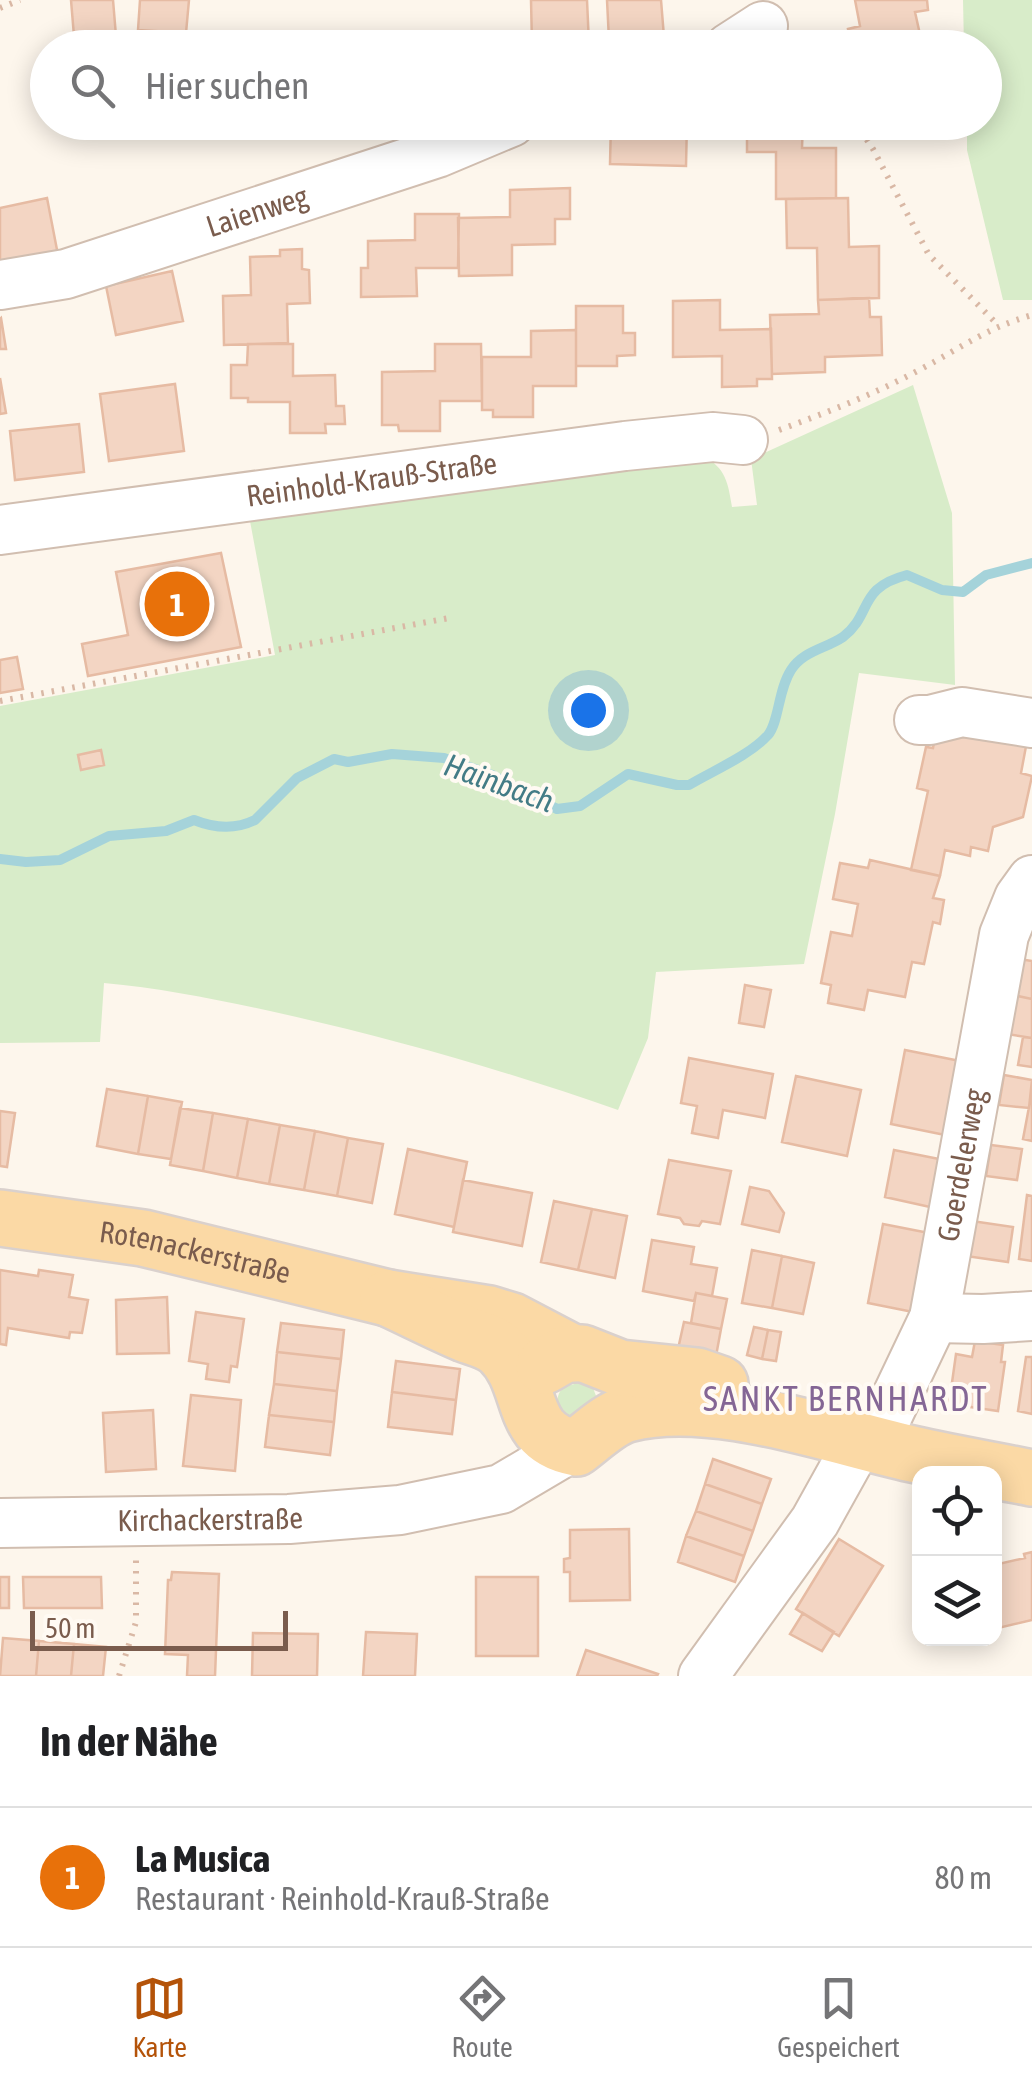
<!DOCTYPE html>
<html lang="de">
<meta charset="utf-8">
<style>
:root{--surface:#fff;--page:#f2f2f2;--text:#202124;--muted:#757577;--line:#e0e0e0;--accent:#b45309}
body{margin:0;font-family:"Asap Condensed",sans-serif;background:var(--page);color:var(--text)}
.controls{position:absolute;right:30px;bottom:30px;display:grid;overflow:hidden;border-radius:20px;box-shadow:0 5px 25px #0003}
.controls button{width:90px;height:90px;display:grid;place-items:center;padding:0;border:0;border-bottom:2px solid var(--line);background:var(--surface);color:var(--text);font:50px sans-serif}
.scale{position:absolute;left:30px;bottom:25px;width:258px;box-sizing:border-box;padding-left:10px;border:5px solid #7a5c4d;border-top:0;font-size:28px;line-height:35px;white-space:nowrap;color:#7a5c4d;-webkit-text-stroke:8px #fffaf3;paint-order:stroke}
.you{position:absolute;left:588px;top:710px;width:35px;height:35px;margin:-25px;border:8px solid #fff;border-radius:50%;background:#1a73e8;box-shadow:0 0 0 15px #1a73e833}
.badge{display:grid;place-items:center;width:65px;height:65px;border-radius:50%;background:var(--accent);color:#fff;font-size:32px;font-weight:700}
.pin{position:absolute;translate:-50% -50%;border:5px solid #fff;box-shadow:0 2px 10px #0006}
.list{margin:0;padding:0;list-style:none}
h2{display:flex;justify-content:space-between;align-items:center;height:130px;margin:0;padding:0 40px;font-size:42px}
h2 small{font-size:32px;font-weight:400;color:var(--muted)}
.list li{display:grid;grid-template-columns:65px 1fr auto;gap:30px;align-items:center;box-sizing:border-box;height:140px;padding:0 40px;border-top:2px solid var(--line)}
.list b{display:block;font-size:38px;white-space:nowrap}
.list p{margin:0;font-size:32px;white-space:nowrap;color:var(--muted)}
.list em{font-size:32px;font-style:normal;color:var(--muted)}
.icon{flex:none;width:55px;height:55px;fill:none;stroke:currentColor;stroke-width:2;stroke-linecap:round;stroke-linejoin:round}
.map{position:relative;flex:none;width:1032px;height:1676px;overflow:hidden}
.search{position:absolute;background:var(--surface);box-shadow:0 5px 25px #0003;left:30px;right:30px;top:30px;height:110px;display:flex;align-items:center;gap:25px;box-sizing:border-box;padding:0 35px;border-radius:55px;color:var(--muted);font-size:38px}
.sheet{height:270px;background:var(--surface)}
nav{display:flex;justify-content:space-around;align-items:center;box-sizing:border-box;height:140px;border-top:2px solid var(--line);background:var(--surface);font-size:28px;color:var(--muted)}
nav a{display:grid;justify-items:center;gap:5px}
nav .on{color:var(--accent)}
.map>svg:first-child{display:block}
</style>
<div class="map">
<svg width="1032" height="1676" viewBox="0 0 1032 1676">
<rect width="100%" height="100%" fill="#fdf6ec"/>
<!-- green -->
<path fill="#d8ecc9" d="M 963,0 L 1032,0 L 1032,300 L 1003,300 L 967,150 L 967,123 L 984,122 L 984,48 L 964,47 Z
M 913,385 L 952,513 L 955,685 L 859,673 L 835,814 L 804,964 L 656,972 L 648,1038 L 618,1110 C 504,1070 388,1037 270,1011 C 214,999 160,988 104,983 L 100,1042 L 0,1043 L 0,706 L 275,655 L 250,521 L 669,465 L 703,456 C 726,468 728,483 732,507 L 757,505 L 751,459 Z
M 582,1382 L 593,1388 L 598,1401 L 569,1420 C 560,1409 552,1401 563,1387 Z"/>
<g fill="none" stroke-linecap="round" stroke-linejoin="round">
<!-- stream -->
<path stroke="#a5d3da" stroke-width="10" d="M 0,859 L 26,862 L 60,860 L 109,836 L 166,831 L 194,820 C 214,828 235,830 255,820 L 297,778 L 334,759 L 348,762 L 392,754 L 444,758 L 492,775 L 557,809 L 580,806 L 628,774 L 677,785 L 689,785 C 714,770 749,756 768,735 C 779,722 778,690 791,670 C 803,651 825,649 843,637 C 873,614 857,588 907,575 L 942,590 L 963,592 L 986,575 L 1032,563"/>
</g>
<!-- building -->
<path fill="#f3d5c3" stroke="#e6bba3" stroke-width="2.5" d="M 71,0 L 113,0 L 117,48 L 75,48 Z
M 140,0 L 189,0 L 186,33 L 138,30 Z
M 531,0 L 587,0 L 589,44 L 532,45 Z
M 607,0 L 661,0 L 664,37 L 609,40 Z
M 855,0 L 927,0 L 928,10 L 915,12 L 923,48 L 852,48 L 848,29 L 860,26 Z
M 339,35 L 341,48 L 277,48 Z
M 611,122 L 687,122 L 686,166 L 610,164 Z
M 747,122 L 803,122 L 802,148 L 836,148 L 836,198 L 776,199 L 776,152 L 747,152 Z
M 570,188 L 570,219 L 555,219 L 555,244 L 512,245 L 512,275 L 459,276 L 458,218 L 510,217 L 510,190 Z
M 47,198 L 58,255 L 0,267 L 0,208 Z
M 848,198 L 849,247 L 879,246 L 879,298 L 818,300 L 817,248 L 787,248 L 786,199 Z
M 415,214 L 459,214 L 458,268 L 416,268 L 417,296 L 361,297 L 361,268 L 368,268 L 368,241 L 415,240 Z
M 302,249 L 302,269 L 309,270 L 310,303 L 287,304 L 288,343 L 224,345 L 223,296 L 251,295 L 250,257 L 280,256 L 280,250 Z
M 172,271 L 183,321 L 116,335 L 106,286 Z
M 869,298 L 870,317 L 881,317 L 882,355 L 825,357 L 825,372 L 772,374 L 770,315 L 819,314 L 818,300 Z
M 720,300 L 720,330 L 771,329 L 772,379 L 757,379 L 757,386 L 722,387 L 722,356 L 673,357 L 673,301 Z
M 576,306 L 623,306 L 623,333 L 635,333 L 635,355 L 617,356 L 617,366 L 576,366 Z
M 1,318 L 6,349 L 0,349 L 0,319 Z
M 576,330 L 576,386 L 533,386 L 533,417 L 493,417 L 493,410 L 482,410 L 482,357 L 531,357 L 531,331 Z
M 248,344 L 293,344 L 293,376 L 335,375 L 336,406 L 344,406 L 345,424 L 325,424 L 326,433 L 290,433 L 290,402 L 248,402 L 248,398 L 231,398 L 231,365 L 247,365 Z
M 435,344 L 481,344 L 482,401 L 440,401 L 440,431 L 399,431 L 398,425 L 382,425 L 382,372 L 435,371 Z
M 0,378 L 6,413 L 0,414 Z
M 175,384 L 184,451 L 109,461 L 100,394 Z
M 79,424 L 84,472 L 15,480 L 10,431 Z
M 221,553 L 241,647 L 88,676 L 82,644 L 128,635 L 116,572 Z
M 17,657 L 23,689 L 0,693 L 0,660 Z
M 937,727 L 1027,741 L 1021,773 L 1032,776 L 1023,817 L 993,827 L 988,851 L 971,847 L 970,856 L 945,850 L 940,876 L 911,870 L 928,791 L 917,788 L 926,747 L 933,748 Z
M 101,750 L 104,765 L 81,770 L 78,755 Z
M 870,860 L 940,876 L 933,898 L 944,900 L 940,924 L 933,922 L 924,964 L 912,962 L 905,997 L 868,990 L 864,1010 L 828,1003 L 831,985 L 821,983 L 831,932 L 852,936 L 858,904 L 833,899 L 840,863 L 868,868 Z
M 1019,959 L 1032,961 L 1032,999 L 1013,995 Z
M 745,985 L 771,990 L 764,1027 L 739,1023 Z
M 1013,995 L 1032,999 L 1032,1038 L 1007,1034 Z
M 1023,1037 L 1032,1038 L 1032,1067 L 1018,1065 Z
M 905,1050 L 965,1062 L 950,1136 L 891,1124 Z
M 689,1058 L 773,1074 L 765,1118 L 723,1110 L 718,1138 L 692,1133 L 697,1106 L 681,1103 Z
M 1004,1075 L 1032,1080 L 1029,1108 L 999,1105 Z
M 796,1076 L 861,1090 L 847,1156 L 782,1142 Z
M 107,1089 L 148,1096 L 138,1154 L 97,1146 Z
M 1032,1091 L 1032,1141 L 1023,1139 Z
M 148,1096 L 182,1102 L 171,1159 L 138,1154 Z
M 180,1108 L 213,1113 L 203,1171 L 170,1165 Z
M 0,1111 L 15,1113 L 7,1167 L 0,1166 Z
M 213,1113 L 248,1119 L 237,1178 L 203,1171 Z
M 248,1119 L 280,1125 L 269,1184 L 237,1178 Z
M 280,1125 L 315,1131 L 304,1190 L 269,1184 Z
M 315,1131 L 348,1138 L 337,1196 L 304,1190 Z
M 348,1138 L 383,1144 L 372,1203 L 337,1196 Z
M 991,1145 L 1022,1149 L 1017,1180 L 986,1176 Z
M 408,1149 L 467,1162 L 454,1227 L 395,1214 Z
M 894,1150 L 949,1161 L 939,1209 L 885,1197 Z
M 669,1160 L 731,1171 L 720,1224 L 702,1221 L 699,1226 L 684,1224 L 680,1218 L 658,1214 Z
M 463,1180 L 532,1193 L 522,1246 L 453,1232 Z
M 750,1187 L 769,1191 L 784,1213 L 779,1232 L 742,1224 Z
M 1027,1195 L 1032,1196 L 1032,1261 L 1019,1259 Z
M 554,1201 L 592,1209 L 578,1270 L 541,1262 Z
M 592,1209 L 627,1216 L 615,1278 L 578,1270 Z
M 965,1220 L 1013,1227 L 1008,1262 L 959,1255 Z
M 883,1224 L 934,1234 L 918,1313 L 868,1303 Z
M 652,1240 L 694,1247 L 691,1264 L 717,1268 L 712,1296 L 696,1293 L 694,1301 L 643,1291 Z
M 752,1250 L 782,1256 L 772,1308 L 742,1303 Z
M 782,1256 L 814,1263 L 803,1314 L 772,1308 Z
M 0,1270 L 38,1276 L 39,1270 L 73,1275 L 69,1297 L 88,1300 L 82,1333 L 70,1332 L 69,1338 L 8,1328 L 6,1345 L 0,1344 Z
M 696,1293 L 727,1299 L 721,1329 L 691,1323 Z
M 167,1297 L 169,1353 L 117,1354 L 116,1300 Z
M 196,1312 L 244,1319 L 237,1367 L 231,1366 L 229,1382 L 206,1379 L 208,1364 L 189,1361 Z
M 684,1322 L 721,1329 L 716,1356 L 678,1349 Z
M 281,1323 L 344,1330 L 341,1359 L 277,1352 Z
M 754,1327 L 768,1330 L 762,1359 L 747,1355 Z
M 768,1330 L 781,1332 L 776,1361 L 762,1359 Z
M 975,1341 L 1003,1345 L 1001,1362 L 1005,1362 L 998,1411 L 949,1404 L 956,1354 L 972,1357 Z
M 277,1352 L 341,1359 L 337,1391 L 274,1384 Z
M 1026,1357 L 1032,1357 L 1032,1414 L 1018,1411 Z
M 396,1361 L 460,1369 L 456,1400 L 392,1392 Z
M 274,1384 L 337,1391 L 334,1422 L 269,1415 Z
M 392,1392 L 456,1400 L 452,1434 L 388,1427 Z
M 191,1395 L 241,1400 L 235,1471 L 183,1466 Z
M 153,1410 L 156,1469 L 106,1472 L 103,1413 Z
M 269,1415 L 334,1422 L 330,1455 L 265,1447 Z
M 713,1459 L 771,1479 L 762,1504 L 705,1484 Z
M 705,1484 L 762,1504 L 753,1531 L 696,1511 Z
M 696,1511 L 753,1531 L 744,1556 L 686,1536 Z
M 629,1529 L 630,1600 L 570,1601 L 570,1572 L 564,1572 L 564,1559 L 570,1558 L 570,1530 Z
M 686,1536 L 744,1556 L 735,1582 L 678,1562 Z
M 839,1539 L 883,1566 L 839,1636 L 796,1609 Z
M 1032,1552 L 1032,1620 L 994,1629 L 994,1565 L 1025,1558 L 1024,1554 Z
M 172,1572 L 219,1574 L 215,1676 L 187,1676 L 188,1655 L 165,1654 L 168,1580 L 171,1580 Z
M 0,1577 L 9,1577 L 9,1608 L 0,1608 Z
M 23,1577 L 101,1577 L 102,1608 L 24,1608 Z
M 476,1577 L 538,1577 L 538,1656 L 476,1656 Z
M 803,1613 L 834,1632 L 822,1651 L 790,1634 Z
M 366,1632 L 417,1634 L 415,1676 L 363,1676 Z
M 253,1633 L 318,1634 L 317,1676 L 252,1676 Z
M 3,1638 L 39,1641 L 36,1676 L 0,1676 Z
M 39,1641 L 74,1644 L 71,1676 L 36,1676 Z
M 74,1644 L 106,1647 L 103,1676 L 71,1676 Z
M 586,1650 L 658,1674 L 657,1676 L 577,1676 Z"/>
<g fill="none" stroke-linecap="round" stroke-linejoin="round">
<!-- minor casing -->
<g stroke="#d1beb0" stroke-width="52">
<g id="minor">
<path d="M 729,48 L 763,26"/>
<path id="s1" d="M 0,285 L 66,274 L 437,153 L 511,122"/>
<path id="s2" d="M 0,530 L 625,446 L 713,437 L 743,440"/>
<path d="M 919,720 L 930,720 L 962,712 L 1032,723"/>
<path d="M 934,1318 L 983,1319 L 1032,1316"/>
<path id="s3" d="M 874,1444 L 934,1318 L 1004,935 L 1019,898 L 1032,880"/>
<path id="s4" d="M 0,1523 L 289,1519 L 400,1510 L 501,1489 L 567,1450 L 576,1448"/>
<path d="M 703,1676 L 815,1521 L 860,1440"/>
</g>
</g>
<!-- major casing -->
<g stroke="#dad1cd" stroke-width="60">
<g id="major">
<path id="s5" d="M 0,1218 L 143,1238 L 388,1298 L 489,1314 L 512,1321 L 575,1354"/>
<path d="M 388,1298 C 414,1310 439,1323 465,1334 C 478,1339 490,1341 500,1350 C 536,1384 516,1437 576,1448 C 591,1437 609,1419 627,1414 C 711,1392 828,1435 912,1454 C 952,1463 992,1470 1032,1478"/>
<path d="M 544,1366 L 565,1354 L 582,1353 L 620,1368 L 697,1376 L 720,1384"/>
</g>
</g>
<!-- path -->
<path stroke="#d9b8a5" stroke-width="6" stroke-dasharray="2.5 8" stroke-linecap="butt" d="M 0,8 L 20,0
M 855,122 L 873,149 L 929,255 L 998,325
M 779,430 C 828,412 875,394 921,369 C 963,347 984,329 1032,315
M 0,701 L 449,618
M 119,1676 L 136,1622 L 136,1558"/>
<!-- minor -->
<use href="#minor" stroke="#fff" stroke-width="48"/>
<!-- major -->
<use href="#major" stroke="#fbd9a5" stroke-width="55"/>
</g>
<g text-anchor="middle" stroke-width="8" stroke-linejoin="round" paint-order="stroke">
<!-- street labels -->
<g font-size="30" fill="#7a5c4d" stroke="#fffaf3">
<text dy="10" stroke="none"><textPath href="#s1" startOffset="268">Laienweg</textPath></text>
<text dy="10" stroke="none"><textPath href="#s2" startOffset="375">Reinhold-Krauß-Straße</textPath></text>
<text dy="10" stroke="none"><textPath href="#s3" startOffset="295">Goerdelerweg</textPath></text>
<text dy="10" stroke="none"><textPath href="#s5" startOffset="198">Rotenackerstraße</textPath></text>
<text dy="10" stroke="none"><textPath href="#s4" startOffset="210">Kirchackerstraße</textPath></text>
</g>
<!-- water labels -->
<g font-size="32" font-style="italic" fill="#437c86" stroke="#fffaf3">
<text transform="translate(499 783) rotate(20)" y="11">Hainbach</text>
</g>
<!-- quarter labels -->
<g font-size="35" letter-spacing="2.5" fill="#846695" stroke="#fffaf3">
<text x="846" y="1411">SANKT BERNHARDT</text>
</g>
</g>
</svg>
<div class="controls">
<button><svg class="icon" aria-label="locate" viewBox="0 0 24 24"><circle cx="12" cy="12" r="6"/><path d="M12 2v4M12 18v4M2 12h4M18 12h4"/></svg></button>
<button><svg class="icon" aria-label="layers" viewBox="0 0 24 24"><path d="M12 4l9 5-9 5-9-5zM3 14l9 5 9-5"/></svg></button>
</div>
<div class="scale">50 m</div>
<div class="you"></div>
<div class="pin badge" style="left:177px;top:604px;background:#e8710a">1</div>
<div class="search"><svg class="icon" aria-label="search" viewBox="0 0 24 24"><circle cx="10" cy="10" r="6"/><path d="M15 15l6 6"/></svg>Hier suchen</div>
</div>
<section class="sheet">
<h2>In der Nähe<small></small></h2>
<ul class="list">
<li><span class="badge" style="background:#e8710a">1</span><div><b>La Musica</b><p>Restaurant · Reinhold-Krauß-Straße</p></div><em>80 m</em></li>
</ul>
</section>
<nav>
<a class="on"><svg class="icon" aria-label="map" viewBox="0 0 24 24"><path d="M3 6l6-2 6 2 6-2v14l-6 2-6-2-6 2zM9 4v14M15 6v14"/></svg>Karte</a>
<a><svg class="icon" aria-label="directions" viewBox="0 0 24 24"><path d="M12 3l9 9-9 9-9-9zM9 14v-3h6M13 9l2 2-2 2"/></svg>Route</a>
<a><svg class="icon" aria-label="saved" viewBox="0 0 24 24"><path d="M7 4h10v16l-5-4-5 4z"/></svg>Gespeichert</a>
</nav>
